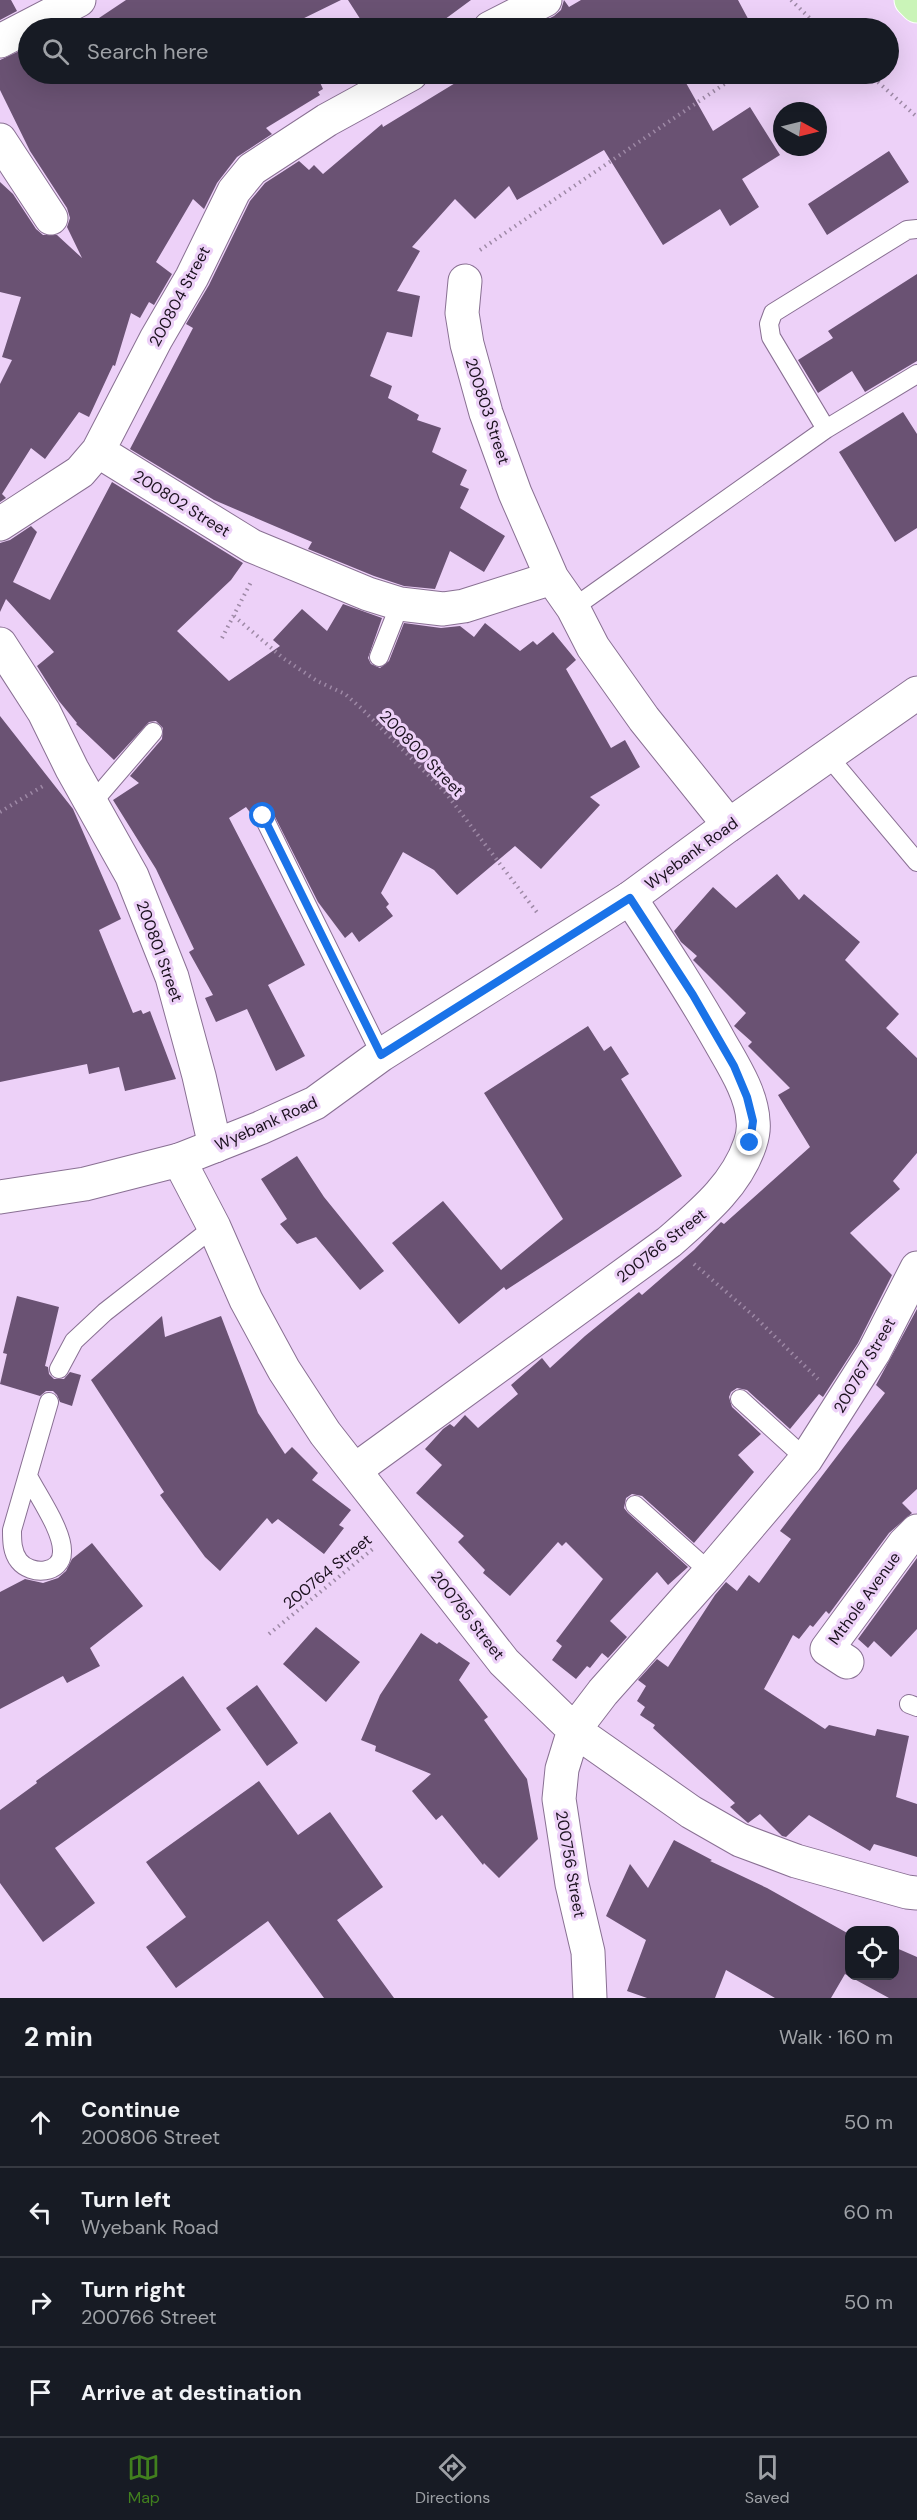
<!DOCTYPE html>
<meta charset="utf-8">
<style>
:root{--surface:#171b24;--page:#20242c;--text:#f1f3f6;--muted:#9ea1a6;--line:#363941;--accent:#41801e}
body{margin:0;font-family:"DM Sans",sans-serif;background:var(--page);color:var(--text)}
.controls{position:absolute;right:18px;bottom:18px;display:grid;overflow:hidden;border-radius:12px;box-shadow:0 6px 24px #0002}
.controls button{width:54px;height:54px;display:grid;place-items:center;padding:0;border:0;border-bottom:2px solid var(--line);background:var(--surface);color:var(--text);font:30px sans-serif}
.compass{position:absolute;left:773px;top:102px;width:54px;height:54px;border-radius:50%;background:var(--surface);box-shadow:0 6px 24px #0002;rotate:97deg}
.stop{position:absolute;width:18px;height:18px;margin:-14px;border:4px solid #1a73e8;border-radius:50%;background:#fff}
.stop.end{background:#1a73e8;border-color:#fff;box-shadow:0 2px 6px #0008}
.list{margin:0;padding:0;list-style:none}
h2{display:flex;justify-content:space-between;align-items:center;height:78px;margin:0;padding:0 24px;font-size:26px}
h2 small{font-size:20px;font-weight:400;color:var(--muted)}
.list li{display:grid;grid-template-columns:39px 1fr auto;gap:18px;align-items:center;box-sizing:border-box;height:90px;padding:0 24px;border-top:2px solid var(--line)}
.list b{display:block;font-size:22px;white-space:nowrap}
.list p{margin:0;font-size:20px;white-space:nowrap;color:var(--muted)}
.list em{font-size:20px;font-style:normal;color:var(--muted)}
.icon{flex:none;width:33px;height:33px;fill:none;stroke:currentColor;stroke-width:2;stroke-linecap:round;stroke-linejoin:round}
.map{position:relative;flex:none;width:917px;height:1998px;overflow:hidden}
.search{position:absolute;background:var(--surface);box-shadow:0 6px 24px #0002;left:18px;right:18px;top:18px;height:66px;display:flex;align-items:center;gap:15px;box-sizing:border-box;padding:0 21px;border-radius:33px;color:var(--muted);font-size:22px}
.sheet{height:438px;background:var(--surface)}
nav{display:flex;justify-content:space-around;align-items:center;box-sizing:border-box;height:84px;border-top:2px solid var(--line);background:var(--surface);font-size:16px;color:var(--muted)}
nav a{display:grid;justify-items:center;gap:3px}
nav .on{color:var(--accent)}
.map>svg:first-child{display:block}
</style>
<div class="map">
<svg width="917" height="1998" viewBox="0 0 917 1998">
<rect width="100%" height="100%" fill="#edd1f8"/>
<!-- building -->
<path fill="#6a5273" d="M 0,0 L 11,0 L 17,11 L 0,20 Z
M 126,0 L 341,0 L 292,24 L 294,28 L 84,28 Z
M 348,0 L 471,0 L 433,28 L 366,28 Z
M 564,0 L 569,7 L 581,0 L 738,0 L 753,28 L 530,28 L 554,16 L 561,10 Z
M 28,47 L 28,74 L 316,74 L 323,89 L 318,92 L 320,95 L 266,128 L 272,134 L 237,157 L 217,183 L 204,209 L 193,199 L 156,262 L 172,274 L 154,305 L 149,302 L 140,318 L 131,313 L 115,366 L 113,365 L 89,417 L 79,412 L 45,459 L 31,448 L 2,494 L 6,498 L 0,502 L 0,384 L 12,360 L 2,357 L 21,297 L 0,292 L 0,182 L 13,194 L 36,229 L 43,235 L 57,235 L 82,258 L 67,227 L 70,218 L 67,208 L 30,151 L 0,90 L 0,60 Z
M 470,74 L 681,74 L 713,131 L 750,107 L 780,155 L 742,179 L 759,207 L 730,226 L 720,209 L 663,245 L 604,150 L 517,200 L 509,186 L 475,219 L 455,199 L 412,247 L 420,251 L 397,291 L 420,296 L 412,337 L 387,332 L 370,376 L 392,386 L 388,398 L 419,415 L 417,420 L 441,428 L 432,452 L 467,470 L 460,485 L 469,489 L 460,508 L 505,536 L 484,572 L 450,551 L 435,589 L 404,586 L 374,576 L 308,549 L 312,542 L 214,500 L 130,449 L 193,328 L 186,324 L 209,285 L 250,201 L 265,183 L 299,161 L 309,170 L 314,165 L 323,174 L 382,124 L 383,127 Z
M 889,151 L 909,182 L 827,235 L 808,204 Z
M 917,274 L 917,361 L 865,392 L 852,371 L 818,393 L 798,360 L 833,338 L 828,331 Z
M 903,412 L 917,434 L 917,528 L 895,542 L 839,452 Z
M 112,482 L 243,563 L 231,580 L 177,631 L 229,681 L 280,646 L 273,640 L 302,609 L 327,631 L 343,604 L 382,618 L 368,658 L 371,664 L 380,668 L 389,661 L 404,623 L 441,628 L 460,626 L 474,637 L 485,623 L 520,651 L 533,641 L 537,645 L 553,632 L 576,660 L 566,669 L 611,748 L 625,740 L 640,767 L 590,797 L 600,805 L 541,869 L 515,846 L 457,895 L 434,870 L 403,852 L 381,893 L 389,904 L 386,907 L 393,916 L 359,942 L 352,932 L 345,938 L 318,902 L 270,807 L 259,806 L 252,815 L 246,807 L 229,818 L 305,965 L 268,985 L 305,1056 L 276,1071 L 247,1009 L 216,1022 L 205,998 L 213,995 L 189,952 L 194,949 L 156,869 L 113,800 L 139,783 L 130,776 L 162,739 L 163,728 L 156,721 L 149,722 L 114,760 L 76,724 L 77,723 L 59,701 L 37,666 L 54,652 L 6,599 L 0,612 L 0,543 L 10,540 L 31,526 L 37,532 L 13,582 L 50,600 Z
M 0,716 L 73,809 L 121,919 L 99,930 L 133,1013 L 141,1010 L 143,1014 L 150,1011 L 176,1079 L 125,1091 L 119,1067 L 89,1074 L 87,1064 L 0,1082 Z
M 777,874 L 799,900 L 804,894 L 860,942 L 845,960 L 899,1014 L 886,1028 L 917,1058 L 917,1153 L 893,1181 L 900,1189 L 850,1233 L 892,1275 L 858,1343 L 823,1397 L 819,1394 L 790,1429 L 747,1390 L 737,1388 L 731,1392 L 729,1397 L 732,1407 L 761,1434 L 738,1455 L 754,1472 L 694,1543 L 642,1496 L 632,1494 L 626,1498 L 624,1508 L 628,1513 L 688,1567 L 668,1585 L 657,1572 L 610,1621 L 627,1637 L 608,1658 L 602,1653 L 590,1668 L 587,1666 L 576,1679 L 552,1660 L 562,1646 L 556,1641 L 603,1579 L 566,1542 L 562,1546 L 558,1542 L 510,1596 L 483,1573 L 485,1570 L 458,1542 L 464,1536 L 416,1493 L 442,1465 L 425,1449 L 443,1429 L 450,1424 L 454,1427 L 465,1415 L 478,1428 L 518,1394 L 511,1385 L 542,1358 L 550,1368 L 585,1336 L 639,1292 L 642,1295 L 694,1250 L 721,1222 L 724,1224 L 810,1147 L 778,1095 L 790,1088 L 748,1046 L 752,1042 L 734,1026 L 746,1013 L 693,960 L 697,956 L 681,942 L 674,931 L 713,887 L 736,908 Z
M 588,1026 L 604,1051 L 611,1046 L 629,1074 L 621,1079 L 682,1176 L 506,1290 L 504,1287 L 459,1324 L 392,1243 L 443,1201 L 501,1270 L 563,1219 L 484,1093 Z
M 297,1156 L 324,1197 L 384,1271 L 360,1290 L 316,1237 L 297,1244 L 280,1224 L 287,1219 L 261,1179 Z
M 17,1296 L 59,1307 L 45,1366 L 48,1367 L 49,1374 L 54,1379 L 64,1379 L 70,1372 L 81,1375 L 72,1406 L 60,1402 L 57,1395 L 53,1391 L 46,1391 L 40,1396 L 0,1384 L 7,1354 L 3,1353 Z
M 917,1309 L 917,1489 L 902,1503 L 912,1513 L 889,1533 L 829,1614 L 826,1611 L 813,1627 L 810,1625 L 799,1639 L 793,1635 L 764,1689 L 825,1729 L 829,1725 L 875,1736 L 877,1729 L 909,1736 L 896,1797 L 917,1804 L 917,1857 L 874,1844 L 870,1851 L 809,1815 L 786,1837 L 782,1836 L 760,1814 L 748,1823 L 730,1807 L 735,1803 L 653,1728 L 655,1725 L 640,1715 L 645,1707 L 637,1701 L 646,1686 L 638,1680 L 657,1659 L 668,1667 L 715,1595 L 726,1582 L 737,1591 L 749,1575 L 759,1583 L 791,1539 L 780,1531 L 885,1393 L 876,1385 Z
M 162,1316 L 165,1337 L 221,1316 L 258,1413 L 285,1454 L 292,1447 L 318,1473 L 312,1480 L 351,1510 L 339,1525 L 344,1528 L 324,1554 L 278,1519 L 272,1524 L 267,1518 L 220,1571 L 205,1557 L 160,1495 L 164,1492 L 91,1380 Z
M 92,1543 L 143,1606 L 90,1648 L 100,1666 L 67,1683 L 63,1676 L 0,1709 L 0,1592 L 25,1579 L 43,1583 L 58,1578 L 66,1571 L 72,1559 Z
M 917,1558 L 917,1629 L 891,1657 L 874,1641 L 868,1648 L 858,1639 Z
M 316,1627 L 360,1662 L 326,1702 L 283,1664 Z
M 421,1633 L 437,1644 L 439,1642 L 470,1663 L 459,1680 L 488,1717 L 484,1720 L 527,1779 L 538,1839 L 499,1878 L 484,1863 L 483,1865 L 442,1815 L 436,1820 L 412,1791 L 431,1774 L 375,1751 L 376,1746 L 361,1740 L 380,1695 Z
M 183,1676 L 221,1730 L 55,1848 L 95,1903 L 43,1942 L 0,1883 L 0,1810 L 37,1783 L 36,1781 Z
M 257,1685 L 298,1743 L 267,1766 L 226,1708 Z
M 259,1781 L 298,1835 L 330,1812 L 383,1887 L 337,1920 L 394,1998 L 324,1998 L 268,1921 L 176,1988 L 146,1947 L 186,1917 L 146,1862 Z
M 674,1840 L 712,1860 L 710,1861 L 767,1888 L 849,1934 L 849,1976 L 894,1976 L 894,1947 L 917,1957 L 917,1998 L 889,1998 L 845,1974 L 831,1998 L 775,1998 L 726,1970 L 715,1998 L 647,1998 L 627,1991 L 646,1940 L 606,1916 L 630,1864 L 648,1888 Z"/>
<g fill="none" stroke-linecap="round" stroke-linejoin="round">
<!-- lane casing -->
<g stroke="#897093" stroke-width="20">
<path id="lane" d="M 826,429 L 771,337 L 769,324 L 773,313 L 907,230 L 917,229
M 573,608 L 826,429 L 917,374
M 379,657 L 400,604
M 828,756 L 917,862
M 92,803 L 153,732
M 263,816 L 381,1055
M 59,1369 L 74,1341 L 105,1312 L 214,1227
M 740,1399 L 806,1459
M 28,1476 C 38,1496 63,1531 62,1552 C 62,1574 31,1576 19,1561 C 12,1552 12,1541 12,1530 L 49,1402
M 635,1505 L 710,1572
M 909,1704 L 917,1707"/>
</g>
<!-- street casing -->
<g stroke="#897093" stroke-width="35">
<path id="street" d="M 490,28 L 545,0
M 0,41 L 79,0
M 0,140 L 51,218
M 465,281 L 462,313 L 467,344 L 486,413 L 515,493 L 552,578 L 573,608 L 593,647 L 644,719 L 729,825
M 98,451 L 252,546 L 368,594 L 400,604 L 443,609 L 464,606 L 552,578
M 0,524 L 80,472 L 98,451 L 156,339 L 192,277 L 234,191 L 252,169 L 327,120 L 411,74
M 0,644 L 44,712 L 72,769 L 132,876 L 172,977 L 199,1076 L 215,1146
M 179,1160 L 214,1227 L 246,1300 L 284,1370 L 325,1433 L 504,1662 L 574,1730 L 691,1812 L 740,1840 L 796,1861 L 907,1892 L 917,1893
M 355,1470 L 669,1242 C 701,1214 736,1186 750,1144 C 752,1138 754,1128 753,1121 C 752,1094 733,1065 720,1042 C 692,992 661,945 630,898
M 847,1662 L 827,1649 L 904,1544 L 917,1531
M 590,1998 L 588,1952 L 572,1884 L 559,1799 L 562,1769 L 574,1730 L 603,1692 L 710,1572 L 806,1459 L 874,1352 L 917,1268"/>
</g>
<!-- secondary casing -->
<g stroke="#897093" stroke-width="35">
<path id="secondary" d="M 0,1197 L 85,1184 L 179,1160 L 260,1128 L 315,1103 L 381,1055 L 630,898 L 729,825 L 917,693"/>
</g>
<!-- primary casing -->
<g stroke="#fff" stroke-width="35">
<path id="primary" d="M 911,0 L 917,6"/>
</g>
<!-- path -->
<path stroke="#9e89a6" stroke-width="4" stroke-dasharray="1.5 4.5" stroke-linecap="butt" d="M 791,0 L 820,28
M 869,74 L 917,117
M 480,250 L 739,74
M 234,616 L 283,658 L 317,681 L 345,694 L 361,708 L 445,792 L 539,915
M 222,638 L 251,582
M 0,812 L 43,786
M 694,1264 L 755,1317 L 818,1379
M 269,1634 L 374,1548"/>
<!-- lane -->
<use href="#lane" stroke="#fff" stroke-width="18"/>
<!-- street -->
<use href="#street" stroke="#fff" stroke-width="33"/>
<!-- secondary -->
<use href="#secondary" stroke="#fff" stroke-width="33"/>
<!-- primary -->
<use href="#primary" stroke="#caf4b8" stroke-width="33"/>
</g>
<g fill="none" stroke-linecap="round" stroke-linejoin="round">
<!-- route -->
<path stroke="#1a73e8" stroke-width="8" d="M 263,816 L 381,1055 L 630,898 L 693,995 L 734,1066 L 747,1097 L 753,1121 L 750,1143"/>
</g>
<g text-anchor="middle" stroke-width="6" stroke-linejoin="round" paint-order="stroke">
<!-- street labels -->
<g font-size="16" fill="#1b111e" stroke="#edd1f8">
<text transform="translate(179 296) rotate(-62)" y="6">200804 Street</text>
<text transform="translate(488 411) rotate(72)" y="6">200803 Street</text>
<text transform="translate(182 503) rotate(32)" y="6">200802 Street</text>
<text transform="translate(422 753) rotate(46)" y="6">200800 Street</text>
<text transform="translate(691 853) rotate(-36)" y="6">Wyebank Road</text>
<text transform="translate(160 951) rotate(70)" y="6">200801 Street</text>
<text transform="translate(266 1123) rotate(-24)" y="6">Wyebank Road</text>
<text transform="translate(661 1245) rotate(-38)" y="6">200766 Street</text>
<text transform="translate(864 1365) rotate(-60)" y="6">200767 Street</text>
<text transform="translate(327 1571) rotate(-39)" y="6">200764 Street</text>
<text transform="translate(864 1598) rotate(-54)" y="6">Mthole Avenue</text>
<text transform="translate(468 1615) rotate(52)" y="6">200765 Street</text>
<text transform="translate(571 1864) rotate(80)" y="6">200756 Street</text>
</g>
</g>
</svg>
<div class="controls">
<button><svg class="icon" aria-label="locate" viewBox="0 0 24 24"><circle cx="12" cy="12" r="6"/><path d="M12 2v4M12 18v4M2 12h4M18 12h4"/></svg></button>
</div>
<svg class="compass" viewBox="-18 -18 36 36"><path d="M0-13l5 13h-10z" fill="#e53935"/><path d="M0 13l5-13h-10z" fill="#9ea1a6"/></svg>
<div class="stop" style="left:263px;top:816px"></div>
<div class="stop end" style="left:750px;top:1143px"></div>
<div class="search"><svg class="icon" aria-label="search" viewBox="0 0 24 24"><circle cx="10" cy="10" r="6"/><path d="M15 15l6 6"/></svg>Search here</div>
</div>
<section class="sheet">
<h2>2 min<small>Walk · 160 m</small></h2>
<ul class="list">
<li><svg class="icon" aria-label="ahead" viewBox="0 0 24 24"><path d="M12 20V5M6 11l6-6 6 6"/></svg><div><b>Continue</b><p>200806 Street</p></div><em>50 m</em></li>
<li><svg class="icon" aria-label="left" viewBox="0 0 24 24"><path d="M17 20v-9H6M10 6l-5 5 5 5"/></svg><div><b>Turn left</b><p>Wyebank Road</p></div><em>60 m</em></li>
<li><svg class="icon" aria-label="right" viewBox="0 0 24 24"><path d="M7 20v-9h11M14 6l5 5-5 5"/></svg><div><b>Turn right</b><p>200766 Street</p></div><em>50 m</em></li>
<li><svg class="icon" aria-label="arrive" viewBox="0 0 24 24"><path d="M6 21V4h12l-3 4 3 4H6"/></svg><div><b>Arrive at destination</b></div></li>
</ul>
</section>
<nav>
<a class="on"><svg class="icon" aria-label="map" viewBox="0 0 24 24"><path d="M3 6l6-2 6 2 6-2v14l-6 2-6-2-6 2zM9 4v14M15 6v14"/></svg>Map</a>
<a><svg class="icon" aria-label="directions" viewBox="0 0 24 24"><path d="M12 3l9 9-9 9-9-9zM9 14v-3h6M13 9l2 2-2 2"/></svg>Directions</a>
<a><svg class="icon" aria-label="saved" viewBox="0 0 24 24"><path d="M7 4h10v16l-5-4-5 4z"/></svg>Saved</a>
</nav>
